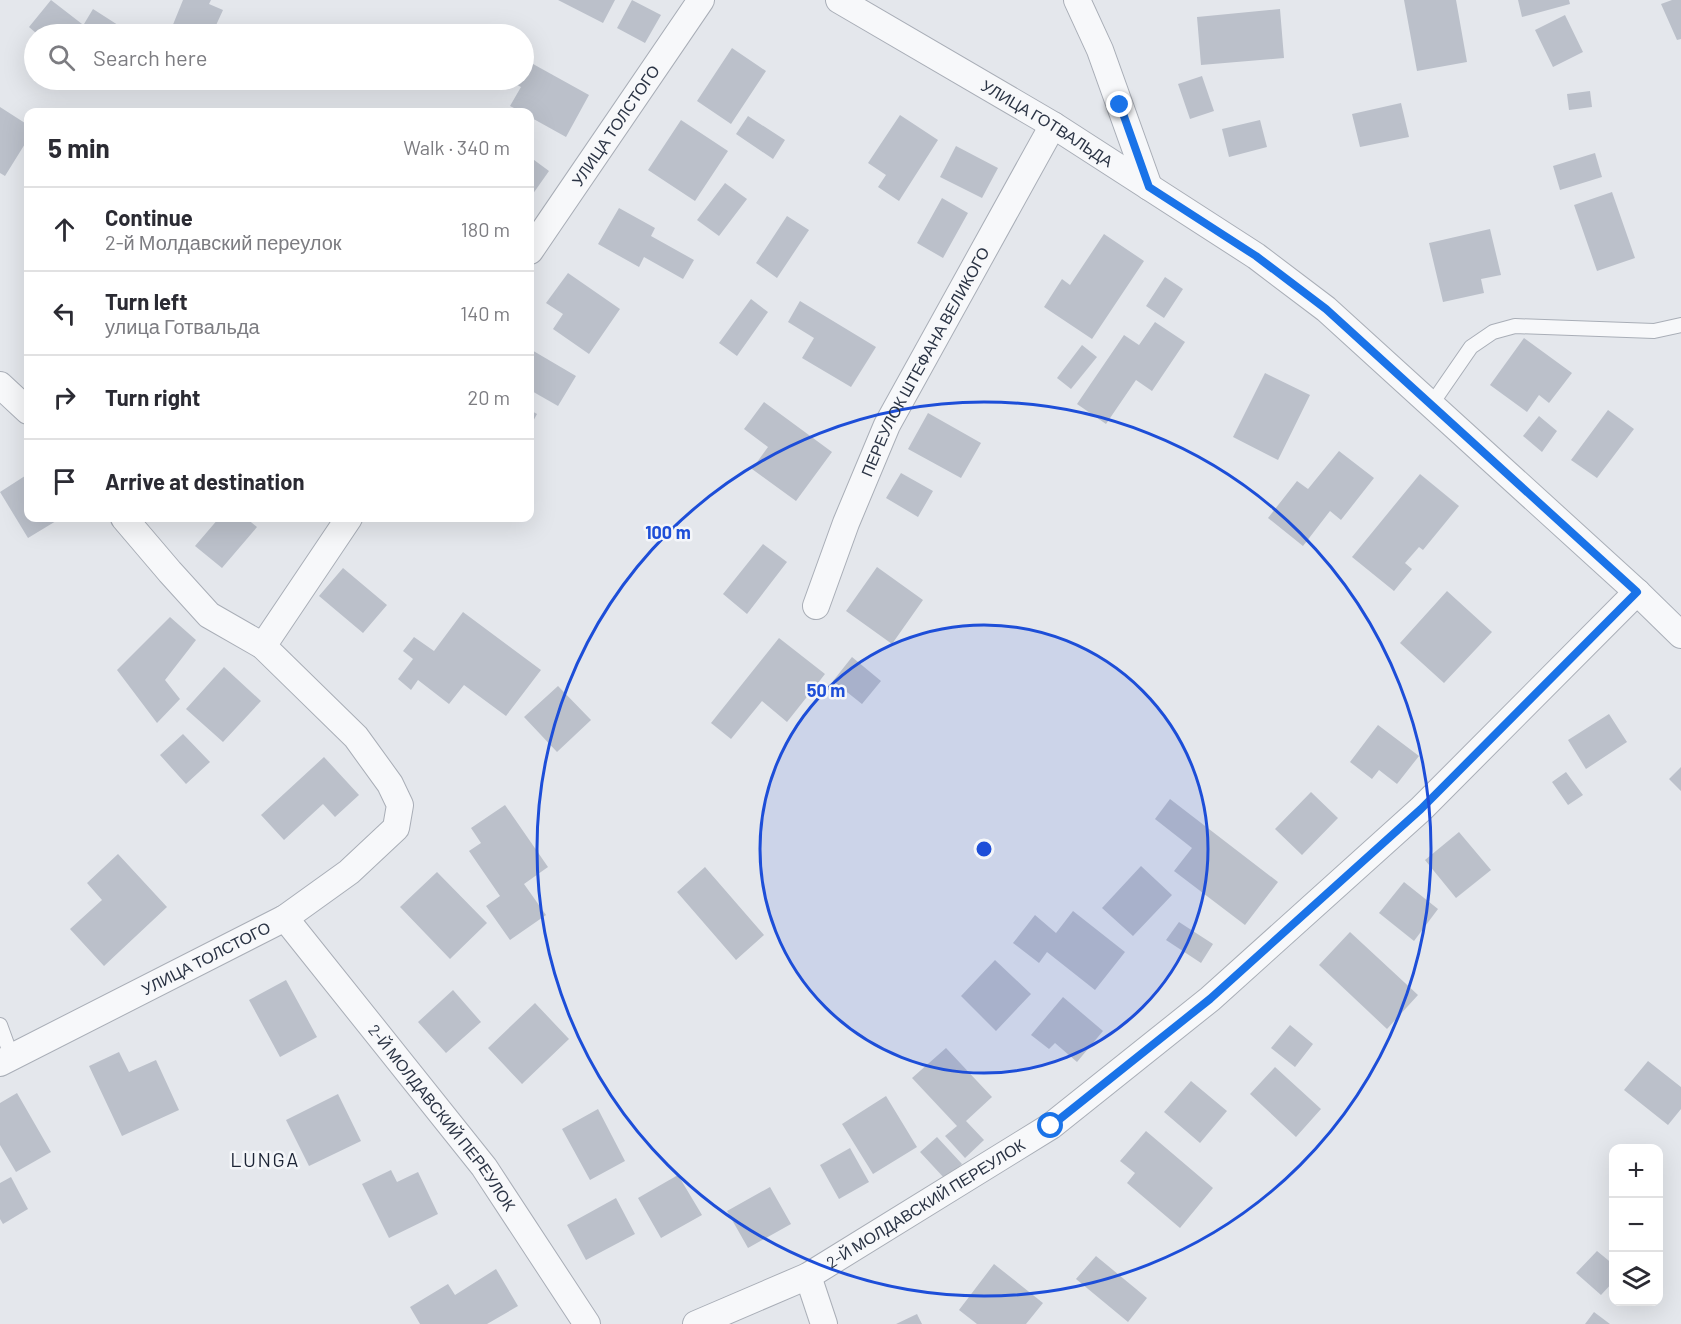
<!DOCTYPE html>
<meta charset="utf-8">
<style>
:root{--surface:#fff;--page:#f2f2f3;--text:#2b2b33;--muted:#7c7c81;--line:#e1e1e2}
body{margin:0;font-family:Barlow,sans-serif;background:var(--page);color:var(--text)}
.controls{position:absolute;right:18px;bottom:18px;display:grid;overflow:hidden;border-radius:12px;box-shadow:0 6px 24px #0002}
.controls button{width:54px;height:54px;display:grid;place-items:center;padding:0;border:0;border-bottom:2px solid var(--line);background:var(--surface);color:var(--text);font:30px sans-serif}
.stop{position:absolute;width:18px;height:18px;margin:-14px;border:4px solid #1a73e8;border-radius:50%;background:#fff}
.stop.end{background:#1a73e8;border-color:#fff;box-shadow:0 2px 6px #0008}
.list{margin:0;padding:0;list-style:none}
h2{display:flex;justify-content:space-between;align-items:center;height:78px;margin:0;padding:0 24px;font-size:26px}
h2 small{font-size:20px;font-weight:400;color:var(--muted)}
.list li{display:grid;grid-template-columns:39px 1fr auto;gap:18px;align-items:center;box-sizing:border-box;height:84px;padding:0 24px;border-top:2px solid var(--line)}
.list b{display:block;font-size:22px;white-space:nowrap}
.list p{margin:0;font-size:20px;white-space:nowrap;color:var(--muted)}
.list em{font-size:20px;font-style:normal;color:var(--muted)}
.icon{flex:none;width:33px;height:33px;fill:none;stroke:currentColor;stroke-width:2;stroke-linecap:round;stroke-linejoin:round}
.map{position:relative;flex:none;width:1681px;height:1324px;overflow:hidden}
.search{position:absolute;background:var(--surface);box-shadow:0 6px 24px #0002;left:24px;top:24px;width:510px;height:66px;display:flex;align-items:center;gap:15px;box-sizing:border-box;padding:0 21px;border-radius:33px;color:var(--muted);font-size:22px}
.panel{position:absolute;background:var(--surface);box-shadow:0 6px 24px #0002;left:24px;top:108px;width:510px;height:414px;border-radius:12px}
.map>svg:first-child{display:block}
</style>
<div class="map">
<svg width="1681" height="1324" viewBox="0 0 1681 1324">
<rect width="100%" height="100%" fill="#e4e7ec"/>
<!-- building -->
<path fill="#bbc0ca" d="M 51,0 L 95,34 L 35,34 L 36,33 L 29,27 Z
M 183,0 L 211,0 L 209,4 L 223,10 L 212,34 L 190,34 L 172,27 Z
M 558,0 L 615,0 L 603,23 Z
M 632,0 L 661,15 L 645,43 L 617,28 Z
M 1404,0 L 1456,0 L 1467,62 L 1417,71 Z
M 1518,0 L 1569,0 L 1570,4 L 1522,17 Z
M 1672,0 L 1681,0 L 1681,39 L 1677,40 L 1661,4 Z
M 93,9 L 132,34 L 100,34 L 84,24 Z
M 1280,9 L 1284,58 L 1201,65 L 1197,17 Z
M 1565,15 L 1583,52 L 1553,67 L 1535,30 Z
M 732,48 L 766,71 L 731,124 L 697,101 Z
M 524,59 L 589,95 L 566,137 L 530,117 L 530,112 L 522,112 L 510,106 L 521,87 L 508,80 L 524,80 Z
M 1202,76 L 1214,111 L 1190,119 L 1178,84 Z
M 1590,91 L 1592,107 L 1569,110 L 1567,94 Z
M 1401,103 L 1409,137 L 1360,147 L 1352,114 Z
M 0,107 L 28,125 L 28,139 L 5,176 L 0,173 Z
M 900,115 L 938,140 L 899,201 L 878,187 L 886,175 L 868,163 Z
M 748,116 L 785,140 L 773,159 L 736,134 Z
M 681,120 L 728,151 L 695,201 L 648,170 Z
M 1260,120 L 1267,147 L 1229,157 L 1222,129 Z
M 956,146 L 998,168 L 982,198 L 940,177 Z
M 1595,153 L 1602,177 L 1560,190 L 1553,166 Z
M 530,157 L 549,171 L 530,198 Z
M 725,183 L 747,199 L 719,236 L 697,220 Z
M 1612,192 L 1635,258 L 1597,271 L 1574,205 Z
M 942,198 L 968,213 L 943,258 L 917,243 Z
M 619,208 L 655,228 L 651,236 L 694,260 L 683,279 L 644,257 L 639,267 L 598,244 Z
M 787,216 L 809,230 L 777,278 L 756,263 Z
M 1490,229 L 1501,275 L 1481,279 L 1484,293 L 1443,302 L 1429,243 Z
M 1104,234 L 1144,261 L 1092,339 L 1044,307 L 1062,279 L 1070,285 Z
M 568,273 L 620,309 L 589,354 L 553,329 L 563,314 L 546,303 Z
M 1165,277 L 1183,289 L 1164,318 L 1146,306 Z
M 751,299 L 768,312 L 737,356 L 719,343 Z
M 800,301 L 876,347 L 851,387 L 802,358 L 814,338 L 788,322 Z
M 1155,322 L 1185,342 L 1152,391 L 1136,380 L 1106,424 L 1077,404 L 1124,335 L 1139,345 Z
M 1524,338 L 1572,373 L 1549,403 L 1539,395 L 1527,412 L 1490,385 Z
M 1082,345 L 1097,357 L 1071,389 L 1057,378 Z
M 530,349 L 576,376 L 558,406 L 530,390 Z
M 1265,373 L 1310,395 L 1278,460 L 1233,437 Z
M 764,402 L 832,452 L 796,501 L 752,469 L 768,447 L 744,429 Z
M 530,410 L 537,414 L 530,427 Z
M 1608,410 L 1634,429 L 1597,478 L 1571,460 Z
M 928,413 L 981,443 L 961,478 L 908,449 Z
M 1539,416 L 1557,431 L 1542,452 L 1523,436 Z
M 1339,451 L 1374,478 L 1341,520 L 1330,511 L 1303,546 L 1268,518 L 1297,481 L 1308,489 Z
M 901,473 L 933,491 L 918,517 L 886,498 Z
M 28,474 L 28,518 L 61,518 L 28,538 L 0,492 Z
M 1420,474 L 1459,506 L 1423,550 L 1419,547 L 1405,563 L 1412,569 L 1394,591 L 1352,557 Z
M 219,518 L 246,518 L 257,527 L 222,568 L 195,546 Z
M 763,544 L 787,562 L 747,614 L 723,594 Z
M 877,567 L 923,600 L 892,644 L 846,611 Z
M 343,568 L 387,605 L 363,633 L 319,596 Z
M 1447,591 L 1492,632 L 1444,683 L 1400,643 Z
M 463,612 L 541,670 L 506,716 L 464,685 L 449,704 L 418,680 L 411,690 L 398,679 L 413,659 L 403,651 L 414,637 L 434,651 Z
M 170,617 L 196,640 L 165,680 L 180,699 L 157,723 L 117,670 Z
M 779,638 L 825,674 L 787,722 L 762,701 L 731,739 L 711,723 Z
M 852,657 L 881,681 L 862,704 L 833,681 Z
M 224,667 L 261,701 L 223,742 L 186,709 Z
M 558,686 L 591,720 L 557,752 L 524,717 Z
M 1609,714 L 1627,742 L 1586,769 L 1568,740 Z
M 1378,725 L 1419,756 L 1397,784 L 1379,770 L 1372,779 L 1350,762 Z
M 183,734 L 210,762 L 186,784 L 160,755 Z
M 324,757 L 359,795 L 335,817 L 323,804 L 284,840 L 261,815 Z
M 1681,767 L 1681,791 L 1669,779 Z
M 1566,772 L 1583,795 L 1568,805 L 1552,782 Z
M 1311,792 L 1338,818 L 1302,855 L 1275,829 Z
M 1170,799 L 1278,882 L 1245,925 L 1174,871 L 1192,848 L 1155,819 Z
M 505,805 L 548,867 L 524,884 L 546,915 L 510,940 L 486,906 L 500,896 L 469,851 L 481,843 L 471,828 Z
M 1459,832 L 1491,870 L 1456,898 L 1425,860 Z
M 118,854 L 167,907 L 104,966 L 70,929 L 102,900 L 87,883 Z
M 1141,866 L 1172,895 L 1133,936 L 1102,908 Z
M 705,867 L 764,935 L 736,960 L 677,892 Z
M 437,872 L 487,923 L 450,959 L 400,907 Z
M 1404,882 L 1438,909 L 1414,941 L 1379,913 Z
M 1073,911 L 1125,952 L 1095,990 L 1047,952 L 1039,963 L 1013,943 L 1035,915 L 1056,933 Z
M 1179,922 L 1213,944 L 1201,963 L 1166,940 Z
M 1350,932 L 1418,995 L 1387,1029 L 1319,965 Z
M 995,960 L 1031,994 L 996,1031 L 961,996 Z
M 286,980 L 317,1037 L 280,1057 L 249,1000 Z
M 453,990 L 481,1022 L 446,1053 L 418,1022 Z
M 1063,997 L 1103,1031 L 1077,1062 L 1055,1043 L 1049,1049 L 1031,1035 Z
M 535,1003 L 569,1039 L 522,1084 L 488,1048 Z
M 1290,1025 L 1313,1044 L 1295,1067 L 1271,1048 Z
M 946,1048 L 992,1097 L 966,1121 L 984,1140 L 965,1158 L 945,1136 L 957,1126 L 912,1078 Z
M 119,1052 L 129,1072 L 156,1060 L 179,1110 L 122,1136 L 89,1066 Z
M 1648,1061 L 1681,1087 L 1681,1109 L 1668,1125 L 1624,1090 Z
M 1275,1067 L 1321,1109 L 1296,1137 L 1250,1094 Z
M 1191,1081 L 1227,1111 L 1200,1143 L 1164,1112 Z
M 17,1093 L 51,1152 L 16,1172 L 0,1145 L 0,1103 Z
M 338,1094 L 361,1141 L 309,1166 L 286,1120 Z
M 886,1096 L 917,1147 L 873,1174 L 842,1124 Z
M 598,1109 L 625,1161 L 590,1180 L 562,1129 Z
M 1146,1131 L 1213,1188 L 1180,1228 L 1127,1183 L 1135,1173 L 1120,1161 Z
M 937,1137 L 962,1164 L 945,1179 L 920,1152 Z
M 850,1148 L 869,1182 L 839,1199 L 820,1165 Z
M 391,1170 L 397,1182 L 418,1172 L 438,1214 L 389,1238 L 362,1184 Z
M 678,1175 L 702,1215 L 661,1238 L 638,1198 Z
M 11,1177 L 28,1209 L 3,1224 L 0,1219 L 0,1183 Z
M 770,1187 L 791,1224 L 748,1248 L 727,1211 Z
M 616,1198 L 635,1234 L 586,1260 L 567,1225 Z
M 1597,1251 L 1614,1265 L 1614,1281 L 1601,1295 L 1576,1273 Z
M 1096,1256 L 1147,1298 L 1128,1322 L 1076,1279 Z
M 994,1264 L 1043,1303 L 1026,1324 L 977,1324 L 959,1310 Z
M 496,1269 L 518,1306 L 487,1324 L 420,1324 L 410,1307 L 448,1284 L 455,1295 Z
M 1594,1312 L 1610,1324 L 1585,1324 Z
M 917,1314 L 922,1324 L 896,1324 Z"/>
<g fill="none" stroke-linecap="round" stroke-linejoin="round">
<!-- lane casing -->
<g stroke="#a9aeb7" stroke-width="16">
<path id="lane" d="M 1431,405 L 1471,347 L 1493,332 L 1515,326 L 1654,331 L 1681,325
M 0,1025 L 12,1058"/>
</g>
<!-- street casing -->
<g stroke="#a9aeb7" stroke-width="28">
<g id="street">
<path id="s1" d="M 839,0 L 1053,125 L 1256,256 L 1326,309 L 1637,592 L 1681,635"/>
<path d="M 1077,0 L 1100,50 L 1149,187"/>
<path id="s2" d="M 530,251 L 701,0"/>
<path d="M 0,385 L 28,411"/>
<path id="s3" d="M 816,606 L 846,523 L 887,425 L 1053,125"/>
<path d="M 263,646 L 349,518"/>
<path id="s4" d="M 285,918 L 484,1167 L 587,1324"/>
<path id="s5" d="M 0,1063 L 285,918 L 349,872 L 396,828 L 400,805 L 390,784 L 356,737 L 263,646 L 209,615 L 170,572 L 124,518"/>
<path d="M 808,1276 L 824,1324"/>
<path id="s6" d="M 696,1324 L 808,1276 L 1051,1126 L 1210,999 L 1421,809 L 1637,592"/>
</g>
</g>
<!-- lane -->
<use href="#lane" stroke="#f7f8fa" stroke-width="14"/>
<!-- street -->
<use href="#street" stroke="#f7f8fa" stroke-width="26"/>
</g>
<g fill="none" stroke-linecap="round" stroke-linejoin="round">
<!-- route -->
<path stroke="#1a73e8" stroke-width="8" d="M 1051,1126 L 1210,999 L 1421,809 L 1637,592 L 1326,309 L 1256,256 L 1149,187 L 1120,105"/>
</g>
<!-- distance rings -->
<circle cx="984" cy="849" r="224" fill="#1d4ed8" fill-opacity=".12"/>
<g fill="none" stroke="#1d4ed8" stroke-width="3">
<circle cx="984" cy="849" r="224"/>
<circle cx="984" cy="849" r="447"/>
</g>
<g text-anchor="middle" stroke-width="5" stroke-linejoin="round" paint-order="stroke">
<!-- street labels -->
<g font-size="16" fill="#2b3445" stroke="#f4f6f9">
<text dy="6" stroke="none"><textPath href="#s1" startOffset="242">УЛИЦА ГОТВАЛЬДА</textPath></text>
<text dy="6" stroke="none"><textPath href="#s2" startOffset="152">УЛИЦА ТОЛСТОГО</textPath></text>
<text dy="6" stroke="none"><textPath href="#s3" startOffset="268">ПЕРЕУЛОК ШТЕФАНА ВЕЛИКОГО</textPath></text>
<text dy="6" stroke="none"><textPath href="#s5" startOffset="231">УЛИЦА ТОЛСТОГО</textPath></text>
<text dy="6" stroke="none"><textPath href="#s4" startOffset="254">2-Й МОЛДАВСКИЙ ПЕРЕУЛОК</textPath></text>
<text dy="6" stroke="none"><textPath href="#s6" startOffset="260">2-Й МОЛДАВСКИЙ ПЕРЕУЛОК</textPath></text>
</g>
<!-- quarter labels -->
<g font-size="20" letter-spacing="1.5" fill="#1d2536" stroke="#f4f6f9">
<text x="265" y="1167">LUNGA</text>
</g>
</g>
<circle cx="984" cy="849" r="9" fill="#1d4ed8" stroke="#f4f6f9" stroke-width="3"/>
<g font-size="18" text-anchor="middle" font-weight="bold" fill="#1d4ed8" stroke="#f4f6f9" stroke-width="5" stroke-linejoin="round" paint-order="stroke">
<text x="668" y="539">100 m</text>
<text x="826" y="697">50 m</text>
</g>
</svg>
<div class="controls">
<button>+</button>
<button>−</button>
<button><svg class="icon" aria-label="layers" viewBox="0 0 24 24"><path d="M12 4l9 5-9 5-9-5zM3 14l9 5 9-5"/></svg></button>
</div>
<div class="stop" style="left:1051px;top:1126px"></div>
<div class="stop end" style="left:1120px;top:105px"></div>
<div class="search"><svg class="icon" aria-label="search" viewBox="0 0 24 24"><circle cx="10" cy="10" r="6"/><path d="M15 15l6 6"/></svg>Search here</div>
<section class="panel">
<h2>5 min<small>Walk · 340 m</small></h2>
<ul class="list">
<li><svg class="icon" aria-label="ahead" viewBox="0 0 24 24"><path d="M12 20V5M6 11l6-6 6 6"/></svg><div><b>Continue</b><p>2-й Молдавский переулок</p></div><em>180 m</em></li>
<li><svg class="icon" aria-label="left" viewBox="0 0 24 24"><path d="M17 20v-9H6M10 6l-5 5 5 5"/></svg><div><b>Turn left</b><p>улица Готвальда</p></div><em>140 m</em></li>
<li><svg class="icon" aria-label="right" viewBox="0 0 24 24"><path d="M7 20v-9h11M14 6l5 5-5 5"/></svg><div><b>Turn right</b></div><em>20 m</em></li>
<li><svg class="icon" aria-label="arrive" viewBox="0 0 24 24"><path d="M6 21V4h12l-3 4 3 4H6"/></svg><div><b>Arrive at destination</b></div></li>
</ul>
</section>
</div>
